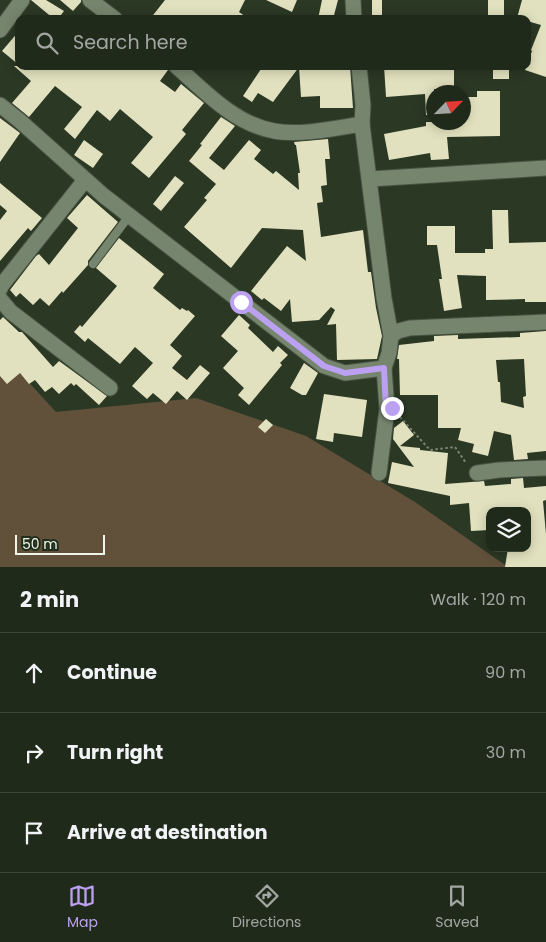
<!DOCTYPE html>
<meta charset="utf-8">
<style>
:root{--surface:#202a1b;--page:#2d3628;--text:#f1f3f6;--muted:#a2a7a3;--line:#3d463a;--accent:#bca0f2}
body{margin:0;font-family:Poppins,sans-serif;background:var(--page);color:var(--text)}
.controls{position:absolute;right:15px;bottom:15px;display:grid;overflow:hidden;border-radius:10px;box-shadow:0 2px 12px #0003}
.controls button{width:45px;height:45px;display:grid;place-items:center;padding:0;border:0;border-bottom:1px solid var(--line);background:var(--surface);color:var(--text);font:25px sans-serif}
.compass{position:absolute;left:426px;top:85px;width:45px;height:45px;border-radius:50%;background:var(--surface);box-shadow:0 2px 12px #0003;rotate:65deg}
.scale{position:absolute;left:15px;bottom:12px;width:90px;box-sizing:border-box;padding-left:5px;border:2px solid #eef6e9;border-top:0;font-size:14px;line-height:18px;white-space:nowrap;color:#eef6e9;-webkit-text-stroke:4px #212e1b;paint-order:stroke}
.stop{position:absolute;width:15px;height:15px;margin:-11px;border:4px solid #bca0f2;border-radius:50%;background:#fff}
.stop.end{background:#bca0f2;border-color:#fff;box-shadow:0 1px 5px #0008}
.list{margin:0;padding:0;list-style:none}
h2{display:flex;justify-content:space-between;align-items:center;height:65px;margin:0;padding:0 20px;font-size:21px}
h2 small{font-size:16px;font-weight:400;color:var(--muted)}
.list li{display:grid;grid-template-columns:32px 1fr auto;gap:15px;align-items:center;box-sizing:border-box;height:80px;padding:0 20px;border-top:1px solid var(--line)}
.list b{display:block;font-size:19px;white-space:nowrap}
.list em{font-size:16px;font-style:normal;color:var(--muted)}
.icon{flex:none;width:28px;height:28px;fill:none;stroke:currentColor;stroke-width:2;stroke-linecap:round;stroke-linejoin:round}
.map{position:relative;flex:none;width:546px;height:567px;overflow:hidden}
.search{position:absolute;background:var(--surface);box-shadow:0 2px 12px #0003;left:15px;right:15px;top:15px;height:55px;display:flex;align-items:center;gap:12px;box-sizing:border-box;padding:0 18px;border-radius:10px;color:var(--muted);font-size:19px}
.sheet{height:305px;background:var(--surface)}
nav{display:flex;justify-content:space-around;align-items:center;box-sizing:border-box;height:70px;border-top:1px solid var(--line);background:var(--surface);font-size:14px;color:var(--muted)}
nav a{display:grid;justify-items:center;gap:2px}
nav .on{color:var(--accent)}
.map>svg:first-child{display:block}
.green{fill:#61513b}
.building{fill:#e2e1bf;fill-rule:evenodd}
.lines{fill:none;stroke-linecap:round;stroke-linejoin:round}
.lane-casing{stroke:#485342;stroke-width:9}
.street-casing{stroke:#485342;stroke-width:17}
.path{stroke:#7a8574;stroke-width:2;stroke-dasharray:2.5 2.5;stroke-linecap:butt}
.lane{stroke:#76856e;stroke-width:8}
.street{stroke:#76856e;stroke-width:15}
.route{stroke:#bca0f2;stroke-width:6}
</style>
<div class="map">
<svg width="546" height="567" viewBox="0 0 546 567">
<rect width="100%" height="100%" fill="#2b3824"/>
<polygon class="green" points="0,351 56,412 196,398 306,436 415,502 508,567 0,567"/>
<g class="building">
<polygon points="31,0 46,0 64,11 58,19 54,19"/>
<polygon points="60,0 81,0 81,2 73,11"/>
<polygon points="165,0 245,0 239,12 249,19 150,19"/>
<polygon points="266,0 297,0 292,12"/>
<polygon points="322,0 338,0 333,19 318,19"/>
<rect x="372" y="0" width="10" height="19"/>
<rect x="488" y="0" width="16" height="19"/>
<polygon points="522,0 546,0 546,77 525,70 532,51 531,50 541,25 527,21 527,19 517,18"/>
<polygon points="19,31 19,65 2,51"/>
<polygon points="14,66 167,66 168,70 160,81 175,92 181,84 204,103 182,130 186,134 149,178 131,163 153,137 120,109 110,121 97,110 75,139 64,129 82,107 55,86 29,117 12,103 31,81"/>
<polygon points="263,66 350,66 353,108 320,108 320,96 301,97 299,67 273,102 258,93 252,102 243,96"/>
<polygon points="384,66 454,66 454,90 434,89 434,114 426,115 425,94 386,97"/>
<rect x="493" y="66" width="16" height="13"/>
<polygon points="477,91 500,91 500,136 447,137 449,159 431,160 430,153 389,160 384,134 426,126 426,122 464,122 464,97 477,97"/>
<polygon points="221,117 235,126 209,158 224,170 249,140 261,150 254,159 273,174 276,171 299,190 298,173 300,173 296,145 295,145 294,142 328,139 330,159 325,159 327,185 321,186 323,202 317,203 321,237 363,230 368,272 371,272 376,308 382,336 377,359 337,360 336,324 327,325 335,310 331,307 319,320 292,322 290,299 281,311 264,298 262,300 251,291 287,246 306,261 303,230 262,228 231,268 184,227 207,200 204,198 216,184 189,161 202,145 200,144"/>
<polygon points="0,118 20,133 0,162"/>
<polygon points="84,140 103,154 93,168 74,155"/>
<polygon points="175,176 184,183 161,211 153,204"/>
<polygon points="0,183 42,218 31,231 28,228 0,261 0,220 7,211 0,205"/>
<polygon points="87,195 118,222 88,261 88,265 63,293 62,291 49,306 40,298 33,305 20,293 16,297 10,290 36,256 39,254 49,265 78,228 67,218"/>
<polygon points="492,210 508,210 509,243 546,242 546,302 525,302 525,299 486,300 486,276 457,275 462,308 444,311 439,279 442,279 437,245 427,245 427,226 455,226 455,253 485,253 485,249 493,249"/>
<polygon points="119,238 164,274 153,288 180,310 182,308 187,311 188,310 195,316 170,345 182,356 172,368 187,380 200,365 210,373 187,400 177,391 166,404 153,393 147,399 132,386 153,363 135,347 120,364 88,338 85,342 74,332 80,325 82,327 117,286 96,268"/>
<polygon points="239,315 250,325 248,328 273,352 278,346 288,355 280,363 282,365 249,405 238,395 244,388 223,368 238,351 221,336"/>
<polygon points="3,317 19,332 22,332 53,367 59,361 107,396 99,405 76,384 74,386 71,383 59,394 52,387 45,392 35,380 29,384 20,373 7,384 0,376 0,320"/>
<path d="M546 331V451L527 453 528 459 514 460 511 435 494 431 488 456 472 452 474 444 458 440 461 428H438V395H400L399 359H397L399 345 434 341V336L458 335V339L520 337V333ZM524 359 526 396 523 397 524 408 501 402 500 382H498L496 360Z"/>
<polygon points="304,363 318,373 306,395 302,395 290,388"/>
<polygon points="324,394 367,400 362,437 334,433 333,442 316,439"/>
<polygon points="266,419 273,425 265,433 258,427"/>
<polygon points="403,421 414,435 400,446 420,448 420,450 448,453 445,484 484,481 485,486 511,484 511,479 523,478 524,488 546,486 546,500 543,501 546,534 546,567 505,567 508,548 527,548 527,541 529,541 527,511 490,511 490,530 471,531 469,503 450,505 450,496 388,483 392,462 414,467 393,439 394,428"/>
</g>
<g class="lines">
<defs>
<polyline id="lane" points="93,264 129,216"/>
<g id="street">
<polyline points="90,0 115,19"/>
<polyline points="353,0 354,19"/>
<polyline points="0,30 22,0"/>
<path d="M176 66C205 92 235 124 274 131 299 136 337 128 362 124"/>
<polyline points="359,66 363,105 362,124 384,298 391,336"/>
<polyline points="0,105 20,121 104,196 324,366 345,373 384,368 389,353 391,336 398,331 410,328 546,322"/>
<polyline points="370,179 546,168"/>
<polyline points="0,289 1,286 85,180"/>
<polyline points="0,299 11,312 110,388"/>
<polyline points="379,473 387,409 384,368"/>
<polyline points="477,473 499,470 546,468"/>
</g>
</defs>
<use href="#lane" class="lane-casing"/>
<use href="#street" class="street-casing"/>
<polyline class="path" points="400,417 430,450 455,447 466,463"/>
<use href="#lane" class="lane"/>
<use href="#street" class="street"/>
</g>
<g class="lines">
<polyline class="route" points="241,302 324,366 345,373 384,368 386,409 392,408"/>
</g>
</svg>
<div class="controls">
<button><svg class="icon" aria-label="layers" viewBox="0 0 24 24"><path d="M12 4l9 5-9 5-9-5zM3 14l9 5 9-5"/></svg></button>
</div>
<svg class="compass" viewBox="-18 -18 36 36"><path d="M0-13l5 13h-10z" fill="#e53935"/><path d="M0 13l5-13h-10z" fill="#a2a7a3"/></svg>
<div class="scale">50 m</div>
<div class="stop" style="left:241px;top:302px"></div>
<div class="stop end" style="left:392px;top:408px"></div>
<div class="search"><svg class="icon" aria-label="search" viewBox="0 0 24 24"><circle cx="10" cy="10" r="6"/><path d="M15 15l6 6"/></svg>Search here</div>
</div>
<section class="sheet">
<h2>2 min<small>Walk · 120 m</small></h2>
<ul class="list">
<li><svg class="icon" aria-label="ahead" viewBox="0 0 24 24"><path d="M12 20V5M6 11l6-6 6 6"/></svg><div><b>Continue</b></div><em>90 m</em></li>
<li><svg class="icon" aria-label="right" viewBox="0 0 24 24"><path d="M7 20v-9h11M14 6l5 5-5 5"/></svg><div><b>Turn right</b></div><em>30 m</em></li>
<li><svg class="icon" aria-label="arrive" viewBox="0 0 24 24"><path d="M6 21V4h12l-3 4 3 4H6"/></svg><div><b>Arrive at destination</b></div></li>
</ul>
</section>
<nav>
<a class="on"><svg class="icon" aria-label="map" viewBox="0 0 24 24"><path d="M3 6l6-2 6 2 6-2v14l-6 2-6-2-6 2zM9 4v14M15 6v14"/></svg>Map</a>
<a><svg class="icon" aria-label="directions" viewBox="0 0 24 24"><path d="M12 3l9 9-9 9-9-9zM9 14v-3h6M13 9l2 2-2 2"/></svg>Directions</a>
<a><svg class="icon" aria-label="saved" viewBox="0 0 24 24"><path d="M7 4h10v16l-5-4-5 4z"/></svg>Saved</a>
</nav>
